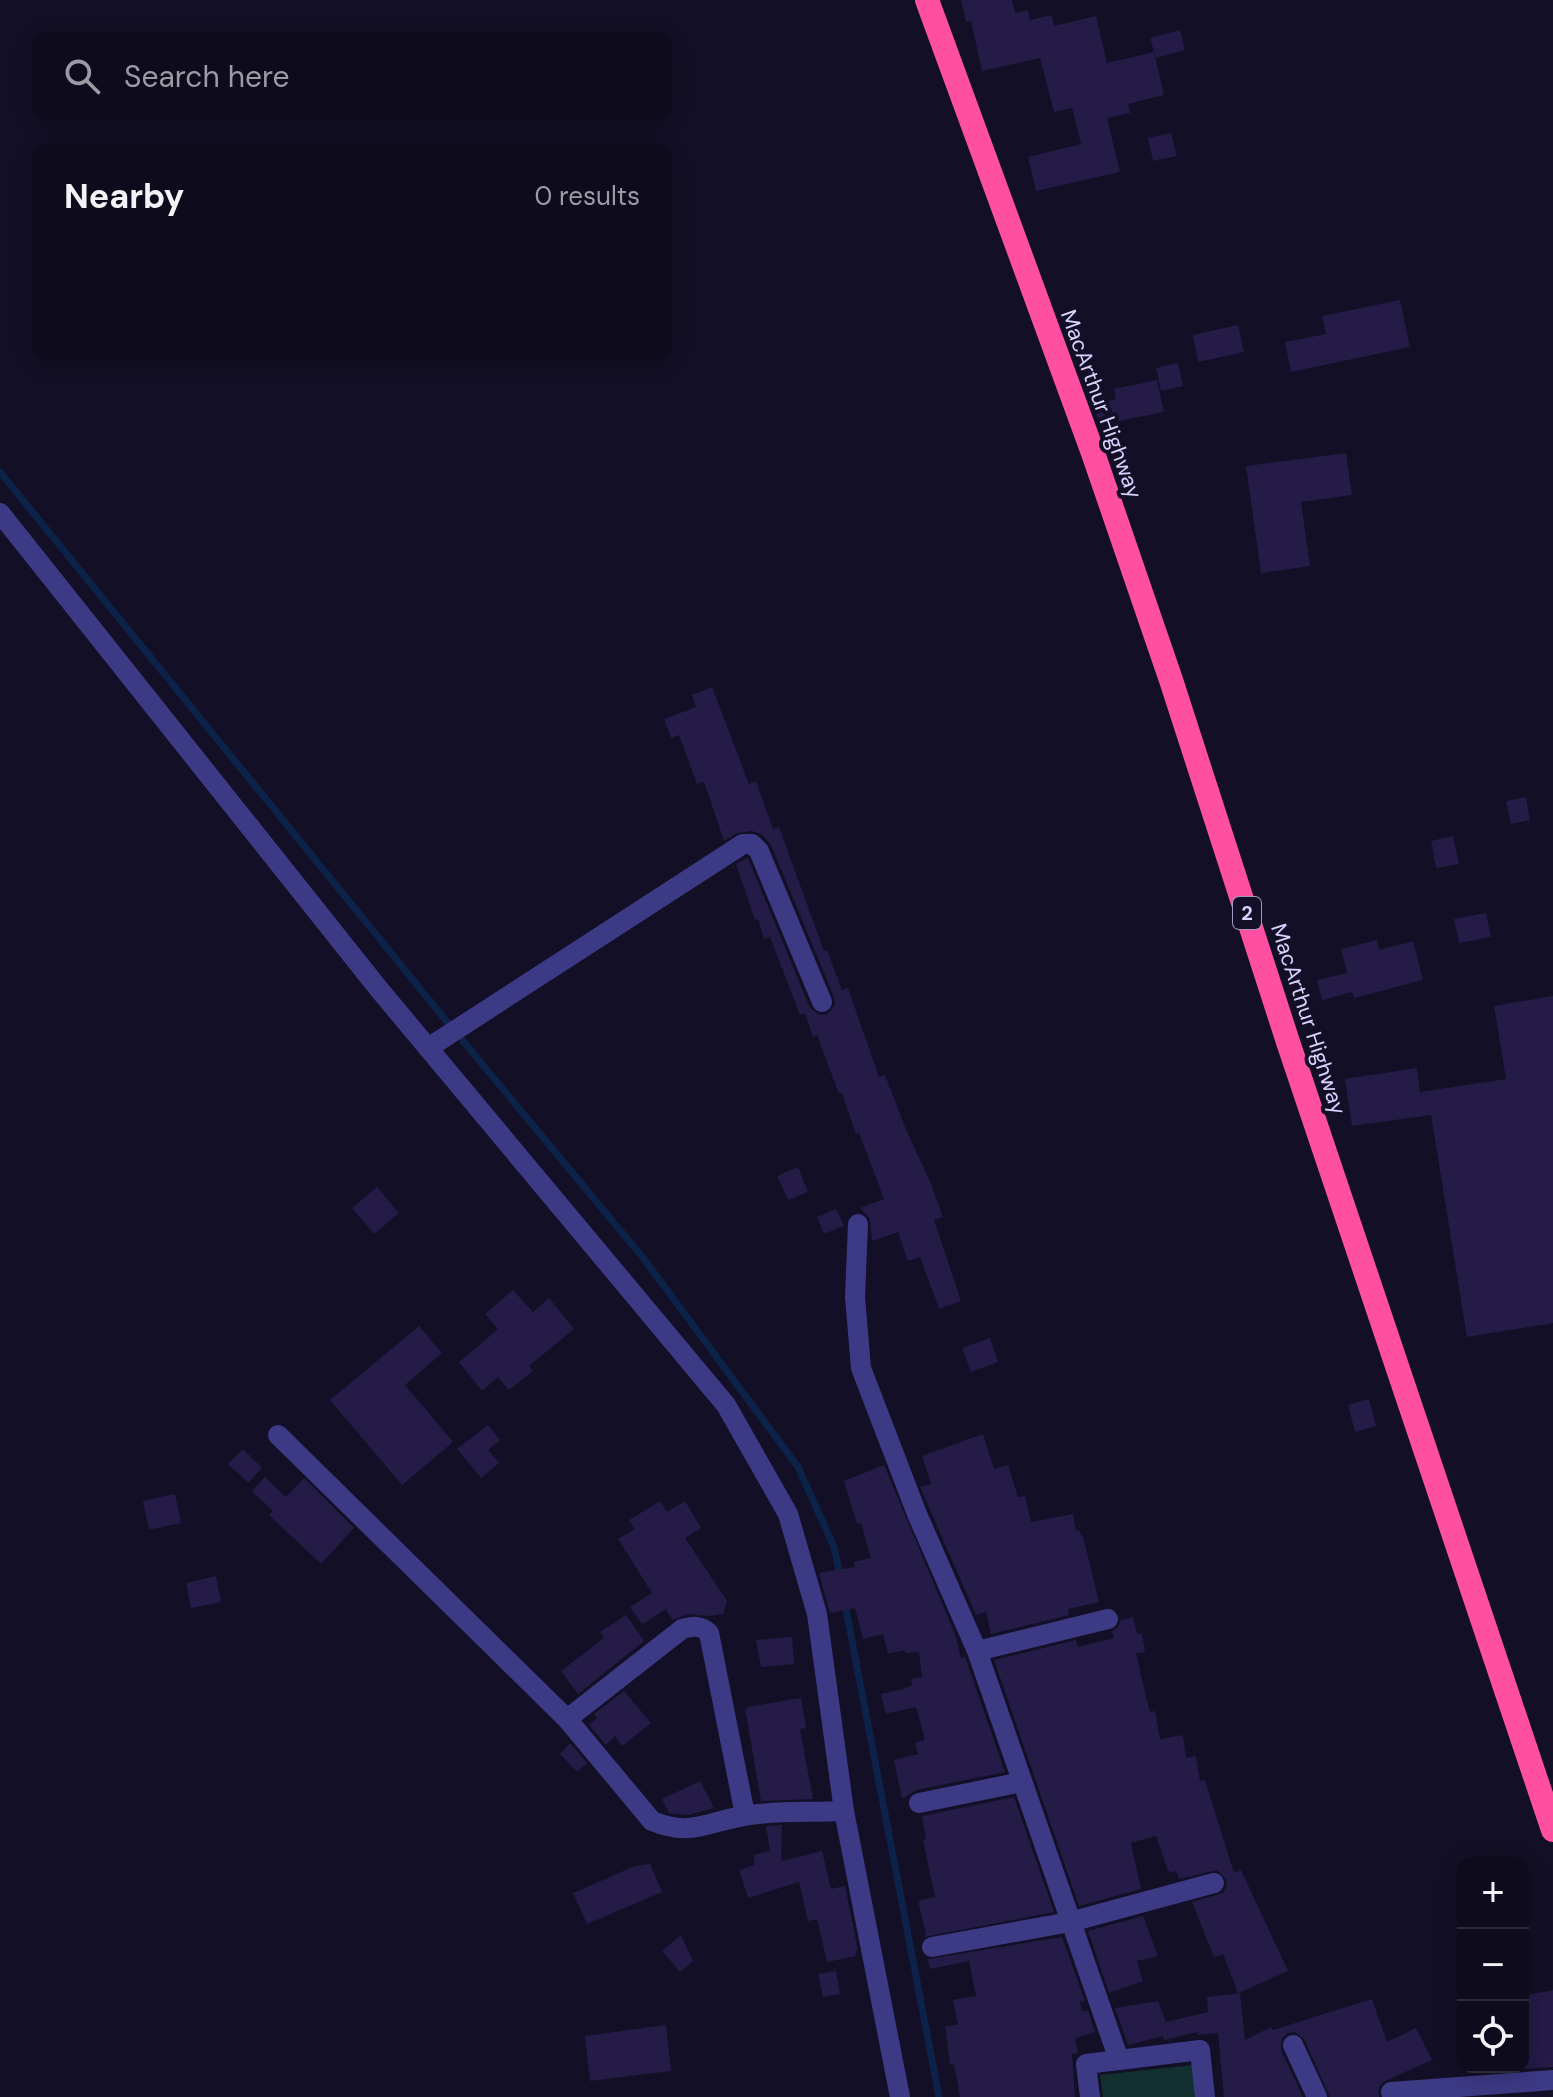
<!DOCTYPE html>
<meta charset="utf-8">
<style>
:root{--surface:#0e0b1c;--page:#171425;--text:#f1f3f6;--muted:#9b9ba3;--line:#2e2b3b}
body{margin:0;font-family:"DM Sans",sans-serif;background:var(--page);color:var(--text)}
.controls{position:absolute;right:24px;bottom:24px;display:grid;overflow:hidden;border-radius:16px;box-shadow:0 4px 20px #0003}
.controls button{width:72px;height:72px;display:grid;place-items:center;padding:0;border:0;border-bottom:2px solid var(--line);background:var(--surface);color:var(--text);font:40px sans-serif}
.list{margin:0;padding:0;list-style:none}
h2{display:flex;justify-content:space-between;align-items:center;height:104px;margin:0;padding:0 32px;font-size:34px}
h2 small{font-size:26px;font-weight:400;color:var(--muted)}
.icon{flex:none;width:44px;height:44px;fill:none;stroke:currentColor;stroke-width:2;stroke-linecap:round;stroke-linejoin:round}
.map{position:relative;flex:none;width:1553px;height:2097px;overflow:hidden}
.search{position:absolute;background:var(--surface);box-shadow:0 4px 20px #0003;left:32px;top:32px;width:640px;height:88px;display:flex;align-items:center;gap:20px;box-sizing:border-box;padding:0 28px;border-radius:16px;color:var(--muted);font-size:30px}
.panel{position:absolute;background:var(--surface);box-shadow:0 4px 20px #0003;left:32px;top:144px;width:640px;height:216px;border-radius:16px}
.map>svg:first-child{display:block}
.green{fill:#12302f}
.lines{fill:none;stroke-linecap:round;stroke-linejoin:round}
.stream{stroke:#0c2248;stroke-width:7}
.building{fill:#241b47}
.minor{stroke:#3d3a85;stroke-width:20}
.highway{stroke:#ff4fa3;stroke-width:24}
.labels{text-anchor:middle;stroke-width:8;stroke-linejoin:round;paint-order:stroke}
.shield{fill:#130f26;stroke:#9e99be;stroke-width:2}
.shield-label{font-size:20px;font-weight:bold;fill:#d9d4ff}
.street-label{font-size:22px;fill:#d9d4ff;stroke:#130f26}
</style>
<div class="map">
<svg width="1553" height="2097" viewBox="0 0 1553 2097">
<rect width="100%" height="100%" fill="#130f26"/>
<polygon class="green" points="1193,2065 1196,2097 1103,2097 1100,2075"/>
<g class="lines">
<g class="stream">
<polyline points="0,472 448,1023"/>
<polyline points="463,1041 644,1259 798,1467 834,1547 840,1576"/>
<polyline points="845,1604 939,2097"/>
</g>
</g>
<g class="building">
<polygon points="961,0 1012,0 1015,13 1028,10 1030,20 1052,15 1054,26 1096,16 1107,63 1154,52 1164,95 1128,104 1130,113 1107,118 1120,172 1036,191 1028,157 1081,144 1072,108 1054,112 1040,58 982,71 971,21 966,22"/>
<polygon points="1180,30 1185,50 1156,58 1150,38"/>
<polygon points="1171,133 1177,156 1153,161 1148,138"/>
<polygon points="1400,300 1410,347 1291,372 1285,342 1326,334 1322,316"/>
<polygon points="1238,325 1244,352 1198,362 1193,335"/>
<polygon points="1178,363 1183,386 1161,391 1156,368"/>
<polygon points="1157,380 1164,412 1099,425 1094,405 1116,399 1114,389"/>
<polygon points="1346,453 1352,495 1301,502 1310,566 1261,573 1246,466"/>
<polygon points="712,687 749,784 756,781 773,829 779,827 824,951 827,950 842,990 848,988 879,1077 885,1075 905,1127 931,1184 943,1217 934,1220 961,1301 939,1309 920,1257 908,1261 898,1232 872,1241 870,1219 860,1208 884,1199 859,1133 856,1134 842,1093 839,1094 817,1035 813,1037 805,1013 800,1015 770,937 764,939 758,919 755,920 736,864 748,858 810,1008 820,1015 828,1014 835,1004 834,997 771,845 761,834 752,831 737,833 724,841 704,782 697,784 679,735 671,738 664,719 696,707 692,695"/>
<polygon points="1526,797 1530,820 1511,824 1506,801"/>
<polygon points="1453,836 1459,864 1436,868 1431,841"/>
<polygon points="1486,913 1491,937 1459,943 1454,919"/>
<polygon points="1377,940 1379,950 1413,941 1423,980 1354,998 1352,992 1322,1000 1317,980 1347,973 1341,949"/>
<polygon points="1553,996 1553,1323 1467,1337 1431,1115 1352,1126 1345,1079 1417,1068 1420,1092 1506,1079 1494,1006"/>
<polygon points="798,1167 808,1192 788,1200 777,1176"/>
<polygon points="377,1187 399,1213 374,1234 352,1208"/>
<polygon points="836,1209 844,1226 824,1234 817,1217"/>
<polygon points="513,1290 533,1312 549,1298 574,1329 529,1366 533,1371 509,1390 498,1377 482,1391 459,1362 498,1329 485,1314"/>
<polygon points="419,1326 442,1353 405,1385 453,1442 402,1485 330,1400"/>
<polygon points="990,1338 998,1362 971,1372 962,1348"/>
<polygon points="1369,1399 1376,1426 1355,1432 1348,1405"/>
<polygon points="488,1425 500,1440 488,1450 499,1463 481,1478 457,1449"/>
<polygon points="983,1434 994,1469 1008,1465 1018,1497 1025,1496 1031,1522 1073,1514 1076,1531 1079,1530 1084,1540 1099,1602 1068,1609 1069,1615 991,1634 986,1612 976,1615 920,1487 931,1484 922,1456"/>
<polygon points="243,1449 262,1468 248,1483 228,1464"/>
<polygon points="884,1465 955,1634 961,1658 965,1657 1005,1772 916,1790 902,1799 894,1760 918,1754 915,1743 925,1740 916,1707 886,1714 881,1694 903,1689 912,1685 911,1679 922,1677 919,1652 905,1653 905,1650 888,1654 883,1634 863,1639 855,1608 830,1613 819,1573 855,1567 854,1562 871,1558 861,1523 857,1524 844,1481"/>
<polygon points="265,1477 286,1497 304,1478 354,1528 321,1564 269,1515 273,1511 252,1491"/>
<polygon points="175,1494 181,1523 149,1530 143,1501"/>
<polygon points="660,1501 667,1512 685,1501 701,1528 685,1538 727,1601 723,1614 708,1616 688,1614 672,1620 666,1609 642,1624 630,1607 652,1593 618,1539 635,1529 629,1520"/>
<polygon points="216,1576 221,1602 191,1608 186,1583"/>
<polygon points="626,1615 644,1641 578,1694 561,1671 604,1638 600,1632"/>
<polygon points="1133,1617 1137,1634 1142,1633 1145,1652 1136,1653 1146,1697 1150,1712 1155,1711 1160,1739 1183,1735 1186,1758 1196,1756 1200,1781 1205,1780 1234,1873 1241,1870 1288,1971 1238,1993 1223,1954 1214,1957 1192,1902 1223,1893 1227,1886 1226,1879 1217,1870 1179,1879 1176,1871 1169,1873 1156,1836 1131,1843 1141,1889 1079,1906 994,1660 1076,1640 1078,1647 1114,1638 1112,1631 1117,1628 1121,1620"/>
<polygon points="792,1637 794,1664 761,1667 756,1640"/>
<polygon points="624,1691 651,1723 622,1746 615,1736 606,1745 589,1725 597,1718 594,1714"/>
<polygon points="801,1698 806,1728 800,1729 813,1799 761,1801 745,1708 748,1711 747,1707"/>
<polygon points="570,1743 587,1763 577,1772 560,1754"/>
<polygon points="700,1781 714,1808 688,1815 669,1813 662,1799"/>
<polygon points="1014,1797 1054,1912 924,1937 926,1934 918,1901 935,1897 923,1840 926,1839 922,1816"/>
<polygon points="782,1825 781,1861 822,1851 831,1889 845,1886 858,1951 855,1951 856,1956 827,1962 817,1919 808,1921 799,1882 748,1898 739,1870 754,1865 754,1855 770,1851 766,1826"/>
<polygon points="650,1864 662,1892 587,1924 573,1893 635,1866"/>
<polygon points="1143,1916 1158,1956 1137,1961 1143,1981 1109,1993 1088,1931"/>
<polygon points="681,1935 693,1961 680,1972 662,1951"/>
<polygon points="1062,1937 1085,2001 1080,2002 1082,2011 1088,2011 1095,2032 1075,2038 1078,2053 1072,2054 1075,2097 960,2097 954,2064 950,2065 945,2026 958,2025 953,2000 976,1996 969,1961 930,1969 928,1959"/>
<polygon points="836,1971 840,1994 823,1997 818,1974"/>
<polygon points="1553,1990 1553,2067 1523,2069 1523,1996"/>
<polygon points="1240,1993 1245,2040 1271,2027 1273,2030 1372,1999 1387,2042 1416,2028 1432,2060 1383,2082 1379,2087 1379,2097 1330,2097 1304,2039 1295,2032 1288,2033 1282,2038 1281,2050 1303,2097 1224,2097 1218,2033 1198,2035 1198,2032 1164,2040 1163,2036 1128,2045 1115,2008 1158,2001 1166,2022 1208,2012 1207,1997"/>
<polygon points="666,2025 671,2071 590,2081 585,2036"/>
</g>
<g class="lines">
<g class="minor">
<polyline points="0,513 378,988 726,1405 788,1514 817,1614 844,1811 900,2097"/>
<polyline points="428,1048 743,844 752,844 759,851 822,1002"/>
<polyline points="858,1224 855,1297 861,1368 917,1514 977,1651 1119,2060 1200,2050 1205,2097"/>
<path d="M278 1435 567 1719 652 1821C691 1837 706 1822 744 1816 776 1810 811 1813 844 1811"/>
<polyline points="977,1651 1108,1619"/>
<path d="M567 1719 682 1629C693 1626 701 1625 709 1633L745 1815"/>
<polyline points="919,1803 1022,1782"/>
<polyline points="932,1947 1070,1922 1214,1883"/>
<polyline points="1293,2045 1317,2097"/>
<polyline points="1391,2092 1553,2080"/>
<polyline points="1090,2097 1086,2064 1119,2060"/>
</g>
<polyline class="highway" points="927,0 1093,453 1171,680 1288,1042 1553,1830"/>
</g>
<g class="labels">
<rect class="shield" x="1233" y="897" width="28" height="32" rx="6"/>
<g class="shield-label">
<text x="1247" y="920">2</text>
</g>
<g class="street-label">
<text transform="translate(1102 404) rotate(70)" y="8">MacArthur Highway</text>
<text transform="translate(1309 1019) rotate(72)" y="8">MacArthur Highway</text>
</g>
</g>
</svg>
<div class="controls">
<button>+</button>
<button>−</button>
<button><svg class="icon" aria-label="locate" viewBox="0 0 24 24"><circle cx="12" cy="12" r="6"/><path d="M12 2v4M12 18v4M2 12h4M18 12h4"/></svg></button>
</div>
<div class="search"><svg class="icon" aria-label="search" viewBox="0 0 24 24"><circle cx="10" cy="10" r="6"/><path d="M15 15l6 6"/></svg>Search here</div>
<section class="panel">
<h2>Nearby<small>0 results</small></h2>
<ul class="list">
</ul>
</section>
</div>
